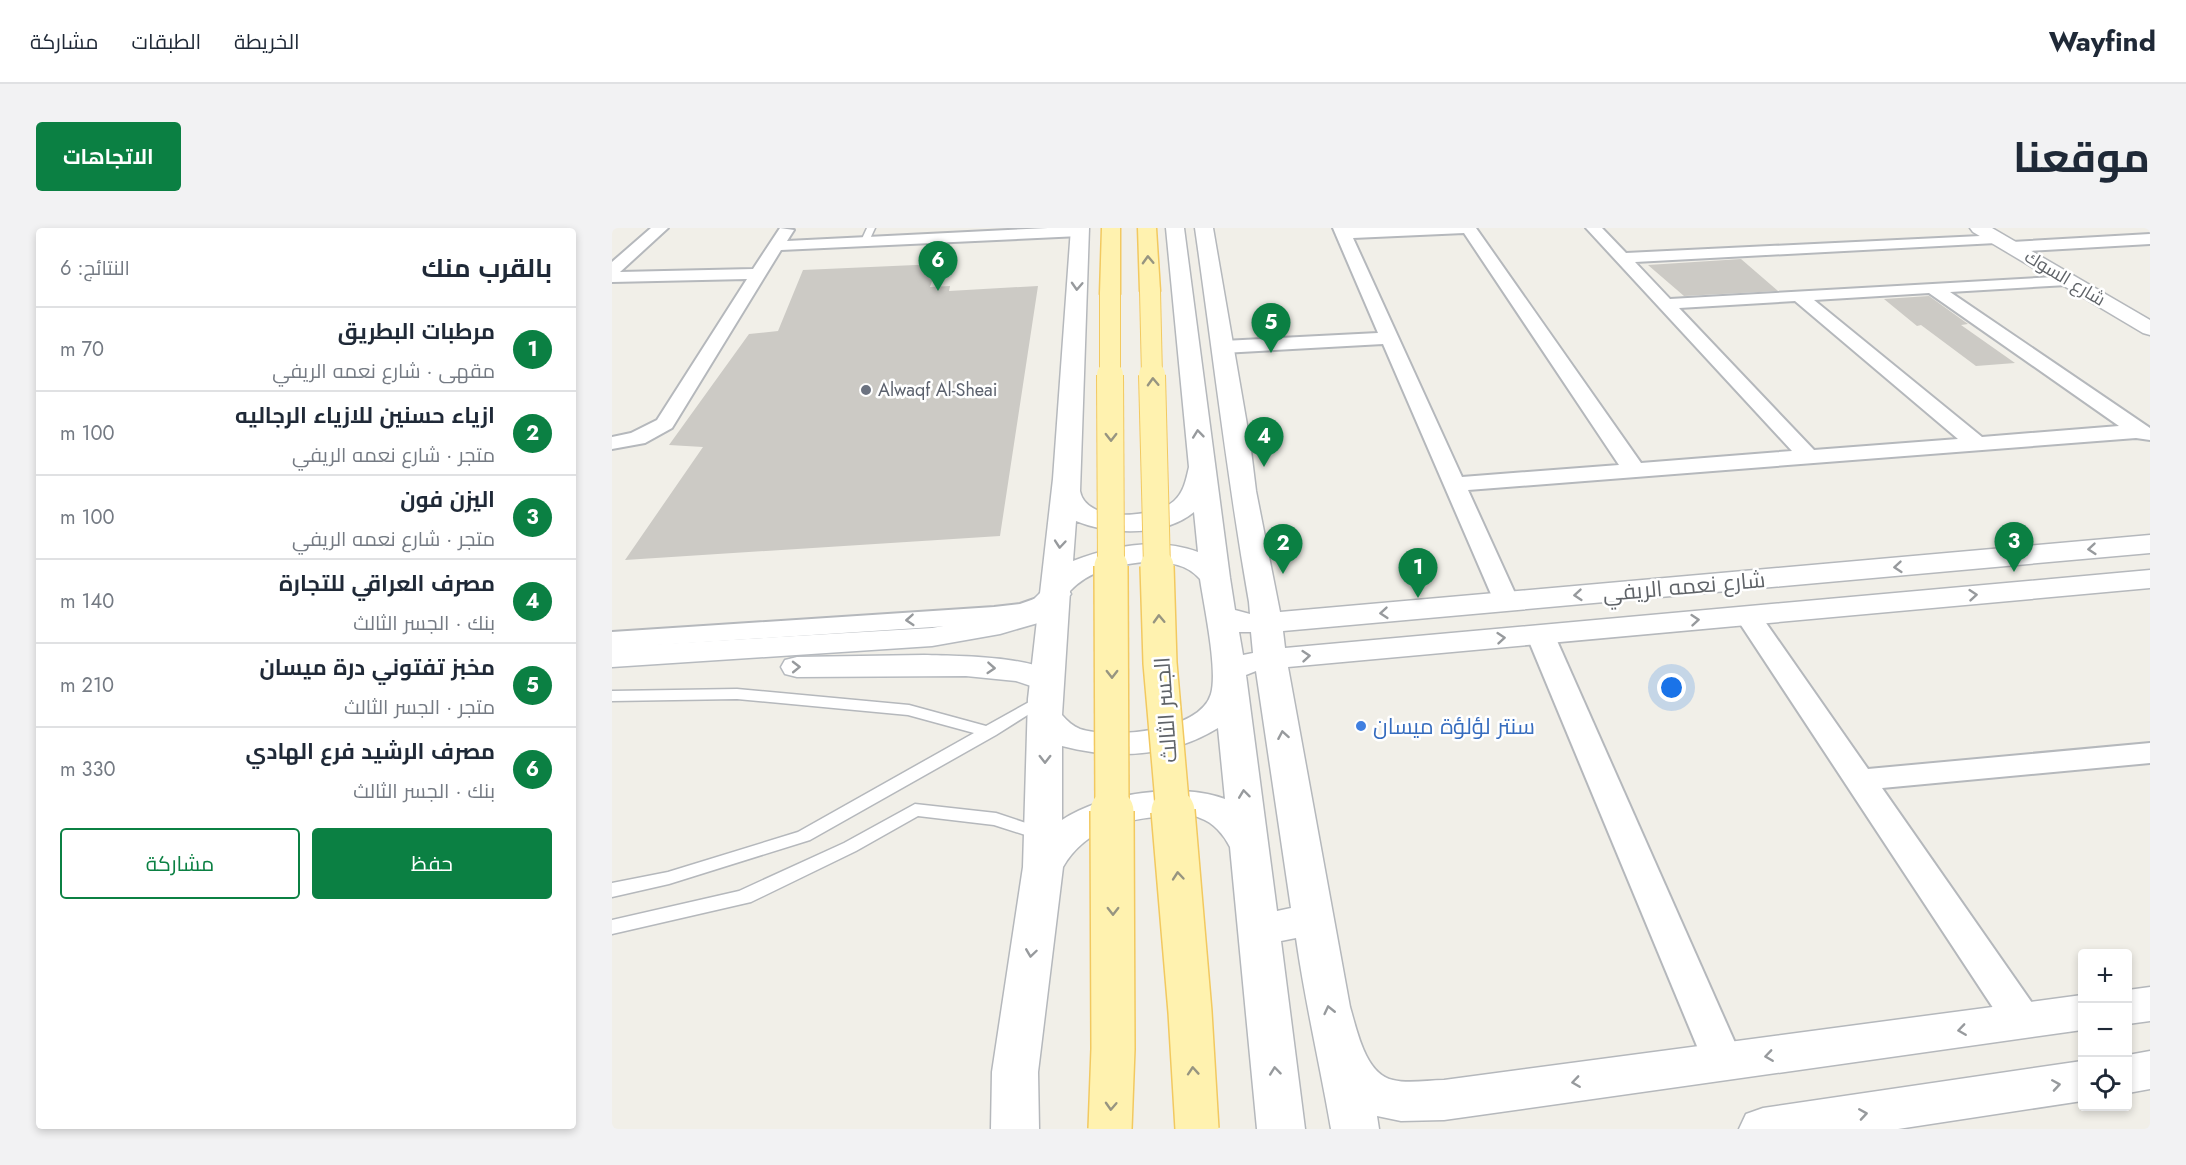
<!DOCTYPE html>
<html lang="ar">
<meta charset="utf-8">
<style>
:root{--surface:#fff;--page:#f2f2f3;--text:#1f2937;--muted:#747a83;--line:#e0e1e3;--accent:#0b8043}
body{margin:0;font-family:Jost,Cairo,sans-serif;background:var(--page);color:var(--text);direction:rtl}
.controls{position:absolute;right:18px;bottom:18px;display:grid;overflow:hidden;border-radius:6px;box-shadow:0 3px 9px #0003}
.controls button{width:54px;height:54px;display:grid;place-items:center;padding:0;border:0;border-bottom:2px solid var(--line);background:var(--surface);color:var(--text);font:30px sans-serif}
.you{position:absolute;left:1060px;top:460px;width:21px;height:21px;margin:-15px;border:4px solid #fff;border-radius:50%;background:#1a73e8;box-shadow:0 0 0 9px #1a73e833}
.badge{display:grid;place-items:center;width:39px;height:39px;border-radius:50%;background:var(--accent);color:#fff;font-size:20px;font-weight:700}
.pin{position:absolute;translate:-50% -50px;filter:drop-shadow(0 2px 3px #0008)}
.pin::after{content:'';position:absolute;top:32px;width:21px;height:18px;background:inherit;clip-path:polygon(0 0,100% 0,50% 100%)}
.list{margin:0;padding:0;list-style:none}
h2{display:flex;justify-content:space-between;align-items:center;height:78px;margin:0;padding:0 24px;font-size:26px}
h2 small{font-size:20px;font-weight:400;color:var(--muted)}
.list li{display:grid;grid-template-columns:39px 1fr auto;gap:18px;align-items:center;box-sizing:border-box;height:84px;padding:0 24px;border-top:2px solid var(--line)}
.list b{display:block;font-size:22px;white-space:nowrap}
.list p{margin:0;font-size:20px;white-space:nowrap;color:var(--muted)}
.list em{font-size:20px;font-style:normal;color:var(--muted)}
.actions{display:flex;gap:12px;padding:18px 24px}
.actions a{flex:1;padding:14px 0;border:2px solid var(--accent);border-radius:6px;text-align:center;font-size:21px;color:var(--accent)}
.actions .main{background:var(--accent);color:#fff}
.icon{flex:none;width:33px;height:33px;fill:none;stroke:currentColor;stroke-width:2;stroke-linecap:round;stroke-linejoin:round}
.map{position:relative;flex:none;width:1538px;height:901px;overflow:hidden;direction:ltr;border-radius:6px}
header{display:flex;align-items:center;gap:36px;box-sizing:border-box;height:84px;padding:0 30px;background:var(--surface);border-bottom:2px solid var(--line)}
header strong{font-size:28px}
nav{display:flex;gap:33px;margin-inline-start:auto;font-size:21px}
.intro{display:flex;align-items:center;justify-content:space-between;box-sizing:border-box;height:144px;padding:0 36px}
h1{margin:0;font-size:42px}
.button{padding:15px 27px;border-radius:6px;background:var(--accent);color:#fff;font-size:21px;font-weight:700}
main{display:flex;gap:36px;padding:0 36px}
aside{flex:1;background:var(--surface);border-radius:6px;box-shadow:0 3px 9px #0003}
.map>svg:first-child{display:block}
.building{fill:#cccac5}
.lines{fill:none;stroke-linecap:round;stroke-linejoin:round}
.service-casing{stroke:#b5b8bc;stroke-width:3}
.minor-casing{stroke:#b5b8bc;stroke-width:4}
.tertiary-casing{stroke:#b5b8bc;stroke-width:3}
.secondary-casing{stroke:#b6babf;stroke-width:3}
.primary-casing{stroke:#f2c960;stroke-width:3}
.service{fill:#fff;fill-rule:evenodd}
.minor{fill:#fff;fill-rule:evenodd}
.tertiary{fill:#fff;fill-rule:evenodd}
.secondary{fill:#fff;fill-rule:evenodd}
.primary{fill:#fff2af;fill-rule:evenodd}
.primary-bridge-far3-casing{stroke:#f2c960;stroke-width:22;stroke-linecap:butt}
.primary-bridge-far2-casing{stroke:#f2c960;stroke-width:28;stroke-linecap:butt}
.primary-bridge-far1-casing{stroke:#f2c960;stroke-width:36;stroke-linecap:butt}
.primary-bridge-casing{stroke:#f2c960;stroke-width:46;stroke-linecap:butt}
.primary-bridge-far3{stroke:#fff2af;stroke-width:20}
.primary-bridge-far2{stroke:#fff2af;stroke-width:26}
.primary-bridge-far1{stroke:#fff2af;stroke-width:33}
.primary-bridge{stroke:#fff2af;stroke-width:43}
.oneway{stroke:#979581}
.oneway2{stroke:#979a9d}
.worship-dot{fill:#6b7280;stroke:#fff;stroke-width:2}
.shop-dot{fill:#3f7fe0;stroke:#fff;stroke-width:2}
.labels{text-anchor:middle;stroke-width:5;stroke-linejoin:round;paint-order:stroke}
.far-street-label{font-size:18px;fill:#5f6368;stroke:#fff}
.far-worship-label{font-size:18px;fill:#5b616d;stroke:#fff;text-anchor:start}
.street-label{font-size:22px;fill:#5f6368;stroke:#fff}
.shop-label{font-size:22px;fill:#366cbe;stroke:#fff;text-anchor:start}
</style>
<header>
<strong>Wayfind</strong>
<nav><a>الخريطة</a><a>الطبقات</a><a>مشاركة</a></nav>
</header>
<div class="intro"><h1>موقعنا</h1><a class="button">الاتجاهات</a></div>
<main>
<div class="map">
<svg width="1538" height="901" viewBox="0 0 1538 901">
<rect width="100%" height="100%" fill="#f1efe8"/>
<g class="building">
<polygon points="1129,31 1166,63 1072,68 1036,37"/>
<polygon points="326,36 318,59 338,58 337,63 426,58 388,308 13,332 91,219 57,217 137,106 166,103 191,42"/>
<polygon points="1317,68 1356,96 1349,97 1403,135 1364,138 1309,97 1305,98 1272,71"/>
</g>
<g class="lines">
<defs>
<g id="service">
<polygon points="255,0 263,0 257,13 253,15 249,13"/>
<polygon points="125,461 297,477 374,498 428,468 438,468 441,471 384,507 198,612 57,656 0,669 0,655 56,644 186,604 362,505 296,487 125,471 0,473 0,463"/>
<polygon points="303,576 384,585 435,602 438,606 435,610 429,612 382,597 306,588 244,623 139,674 0,706 0,692 127,663 232,615"/>
</g>
<g id="minor">
<polygon points="39,0 56,0 8,44 141,41 168,0 182,2 175,13 436,0 474,0 476,3 468,8 169,22 60,200 33,215 0,221 0,209 19,205 45,192 135,51 0,54 0,34"/>
<path d="M721 0H864L1029 235 1180 223 974 0H990L1014 25 1389 7 1392 10 1384 15 1023 34 1058 71 1461 48 1463 52 1455 57 1338 64 1538 200V212L1524 210 856 262 907 374 903 380 894 382 885 380 771 116 611 125 604 123 602 119 604 115 611 113 766 105ZM852 5 1007 237 850 249 741 10ZM1317 65 1507 198 1370 209 1202 72ZM1183 73 1346 211 1202 222 1067 80Z"/>
<polygon points="1538,6 1538,16 1400,24 1392,19 1400,14"/>
<path d="M428 369 437 371 441 377C430 393 400 393 382 395L0 420V404L382 379 408 376Z"/>
<polygon points="1136,380 1145,382 1256,541 1538,515 1538,535 1270,560 1425,782 1430,793 1425,804 1411,808 1397,804 1123,388 1127,382"/>
<polygon points="928,398 938,400 942,406 1132,835 1126,847 1112,851 1098,847 1092,835 914,406 918,400"/>
</g>
<g id="tertiary">
<path d="M459 0H477L468 263C474 296 543 290 562 273 572 264 574 252 577 239L554 0H572L618 350 623 382 638 386 637 374C615 250 601 125 583 0H601L638 214 644 263 668 384 1538 307V325L671 403 673 420 1538 342V360L676 439 738 779C745 802 753 846 781 852 797 856 816 852 832 852L1470 767V802L832 892 789 893 765 888 767 901H719C708 837 693 774 684 710L669 713 693 901H645L618 619C612 607 601 594 588 590 580 586 569 588 560 588 518 589 473 600 451 639L426 844 427 901H379L380 844 411 639 416 471 441 251ZM582 284 586 324C545 309 500 318 461 333L464 293C498 307 552 309 582 284ZM532 334C553 334 573 334 588 351 592 378 606 442 599 466 588 504 499 511 468 501 461 498 455 493 450 487L458 363C478 342 504 337 532 334ZM627 404H639L641 425 631 427ZM644 443 679 680 665 683 634 447ZM606 500 613 571C570 554 489 565 450 592V518C503 532 559 529 606 500Z"/>
<polygon points="1358,0 1380,0 1538,92 1538,107 1531,105 1361,4"/>
<polygon points="1538,759 1538,793 1516,796 1516,762"/>
<polygon points="1538,823 1538,861 1516,865 1516,827"/>
<polygon points="1470,833 1470,873 1286,901 1127,901 1134,886 1151,880"/>
</g>
<g id="secondary">
<polygon points="444,357 455,360 459,366 444,383 426,395 388,406 320,418 0,439 0,419 320,400 382,389 404,381 422,371 433,360"/>
<path d="M312 427C342 428 433 427 451 453L446 460 434 463 404 453 354 448 185 449 173 446 169 439 173 432 185 429Z"/>
</g>
<g id="primary">
<polygon points="490,0 508,0 508,66 505,70 491,70 488,66"/>
<polygon points="526,0 544,0 548,63 545,67 531,67 528,63"/>
</g>
</defs>
<use href="#service" class="service-casing"/>
<use href="#minor" class="minor-casing"/>
<use href="#tertiary" class="tertiary-casing"/>
<use href="#secondary" class="secondary-casing"/>
<use href="#primary" class="primary-casing"/>
<use href="#service" class="service"/>
<use href="#minor" class="minor"/>
<use href="#tertiary" class="tertiary"/>
<use href="#secondary" class="secondary"/>
<use href="#primary" class="primary"/>
<defs>
<g id="primary-bridge-far3">
<polyline points="538,63 540,148"/>
<polyline points="498,66 498,148"/>
</g>
<g id="primary-bridge-far2">
<polyline points="498,147 499,339"/>
<polyline points="540,147 545,339"/>
</g>
<g id="primary-bridge-far1">
<polyline points="499,338 500,585"/>
<polyline points="545,338 548,435 561,585"/>
</g>
<g id="primary-bridge">
<polyline points="561,583 578,784 585,901"/>
<polyline points="498,901 501,821 500,583"/>
</g>
</defs>
<use href="#primary-bridge-far3" class="primary-bridge-far3-casing"/>
<use href="#primary-bridge-far2" class="primary-bridge-far2-casing"/>
<use href="#primary-bridge-far1" class="primary-bridge-far1-casing"/>
<use href="#primary-bridge" class="primary-bridge-casing"/>
<use href="#primary-bridge-far3" class="primary-bridge-far3"/>
<use href="#primary-bridge-far2" class="primary-bridge-far2"/>
<use href="#primary-bridge-far1" class="primary-bridge-far1"/>
<use href="#primary-bridge" class="primary-bridge"/>
</g>
<defs><path id="oneway-chevron" d="M-2-3.5L2.5 0L-2 3.5" fill="none" stroke-width="1.6" stroke-linecap="round" stroke-linejoin="round" transform="scale(1.5)"/></defs>
<g class="oneway">
<use href="#oneway-chevron" transform="translate(536 32) rotate(-92)"/>
<use href="#oneway-chevron" transform="translate(541 154) rotate(-92)"/>
<use href="#oneway-chevron" transform="translate(499 209) rotate(90)"/>
<use href="#oneway-chevron" transform="translate(547 391) rotate(-92)"/>
<use href="#oneway-chevron" transform="translate(500 446) rotate(90)"/>
<use href="#oneway-chevron" transform="translate(566 648) rotate(-95)"/>
<use href="#oneway-chevron" transform="translate(501 683) rotate(90)"/>
<use href="#oneway-chevron" transform="translate(581 843) rotate(-94)"/>
<use href="#oneway-chevron" transform="translate(499 878) rotate(93)"/>
</g>
<g class="oneway2">
<use href="#oneway-chevron" transform="translate(465 58) rotate(93)"/>
<use href="#oneway-chevron" transform="translate(586 206) rotate(-96)"/>
<use href="#oneway-chevron" transform="translate(448 316) rotate(95)"/>
<use href="#oneway-chevron" transform="translate(1480 321) rotate(175)"/>
<use href="#oneway-chevron" transform="translate(1286 339) rotate(175)"/>
<use href="#oneway-chevron" transform="translate(966 367) rotate(175)"/>
<use href="#oneway-chevron" transform="translate(1361 367) rotate(-5)"/>
<use href="#oneway-chevron" transform="translate(772 385) rotate(175)"/>
<use href="#oneway-chevron" transform="translate(298 392) rotate(176)"/>
<use href="#oneway-chevron" transform="translate(1083 392) rotate(-5)"/>
<use href="#oneway-chevron" transform="translate(889 410) rotate(-5)"/>
<use href="#oneway-chevron" transform="translate(694 428) rotate(-5)"/>
<use href="#oneway-chevron" transform="translate(184 439) rotate(-1)"/>
<use href="#oneway-chevron" transform="translate(379 440) rotate(4)"/>
<use href="#oneway-chevron" transform="translate(671 507) rotate(-100)"/>
<use href="#oneway-chevron" transform="translate(433 531) rotate(90)"/>
<use href="#oneway-chevron" transform="translate(632 566) rotate(-97)"/>
<use href="#oneway-chevron" transform="translate(419 725) rotate(98)"/>
<use href="#oneway-chevron" transform="translate(717 782) rotate(-103)"/>
<use href="#oneway-chevron" transform="translate(1350 802) rotate(172)"/>
<use href="#oneway-chevron" transform="translate(1157 828) rotate(172)"/>
<use href="#oneway-chevron" transform="translate(663 843) rotate(-96)"/>
<use href="#oneway-chevron" transform="translate(964 854) rotate(172)"/>
<use href="#oneway-chevron" transform="translate(1444 857) rotate(-9)"/>
<use href="#oneway-chevron" transform="translate(1251 886) rotate(-9)"/>
</g>
<circle class="worship-dot" cx="254" cy="162" r="6"/>
<circle class="shop-dot" cx="749" cy="498" r="6"/>
<g class="labels">
<g class="far-street-label">
<text transform="translate(1453 50) rotate(31)" y="6">شارع السوك</text>
</g>
<g class="far-worship-label">
<text x="266" y="168">Alwaqf Al-Sheai</text>
</g>
<g class="street-label">
<text transform="translate(1072 358) rotate(-5)" y="8">شارع نعمه الريفي</text>
<text transform="translate(553 482) rotate(-94)" y="8">الجسر الثالث</text>
</g>
<g class="shop-label">
<text x="761" y="506">سنتر لؤلؤة ميسان</text>
</g>
</g>
</svg>
<div class="controls">
<button>+</button>
<button>−</button>
<button><svg class="icon" aria-label="locate" viewBox="0 0 24 24"><circle cx="12" cy="12" r="6"/><path d="M12 2v4M12 18v4M2 12h4M18 12h4"/></svg></button>
</div>
<div class="you"></div>
<div class="pin badge" style="left:806px;top:370px">1</div>
<div class="pin badge" style="left:671px;top:346px">2</div>
<div class="pin badge" style="left:1402px;top:344px">3</div>
<div class="pin badge" style="left:652px;top:239px">4</div>
<div class="pin badge" style="left:659px;top:125px">5</div>
<div class="pin badge" style="left:326px;top:63px">6</div>
</div>
<aside>
<h2>بالقرب منك<small>النتائج: 6</small></h2>
<ul class="list">
<li><span class="badge">1</span><div><b>مرطبات البطريق</b><p>مقهى · شارع نعمه الريفي</p></div><em>70 m</em></li>
<li><span class="badge">2</span><div><b>ازياء حسنين للازياء الرجاليه</b><p>متجر · شارع نعمه الريفي</p></div><em>100 m</em></li>
<li><span class="badge">3</span><div><b>اليزن فون</b><p>متجر · شارع نعمه الريفي</p></div><em>100 m</em></li>
<li><span class="badge">4</span><div><b>مصرف العراقي للتجارة</b><p>بنك · الجسر الثالث</p></div><em>140 m</em></li>
<li><span class="badge">5</span><div><b>مخبز تفتوني درة ميسان</b><p>متجر · الجسر الثالث</p></div><em>210 m</em></li>
<li><span class="badge">6</span><div><b>مصرف الرشيد فرع الهادي</b><p>بنك · الجسر الثالث</p></div><em>330 m</em></li>
</ul>
<div class="actions"><a class="main">حفظ</a><a>مشاركة</a></div>
</aside>
</main>
